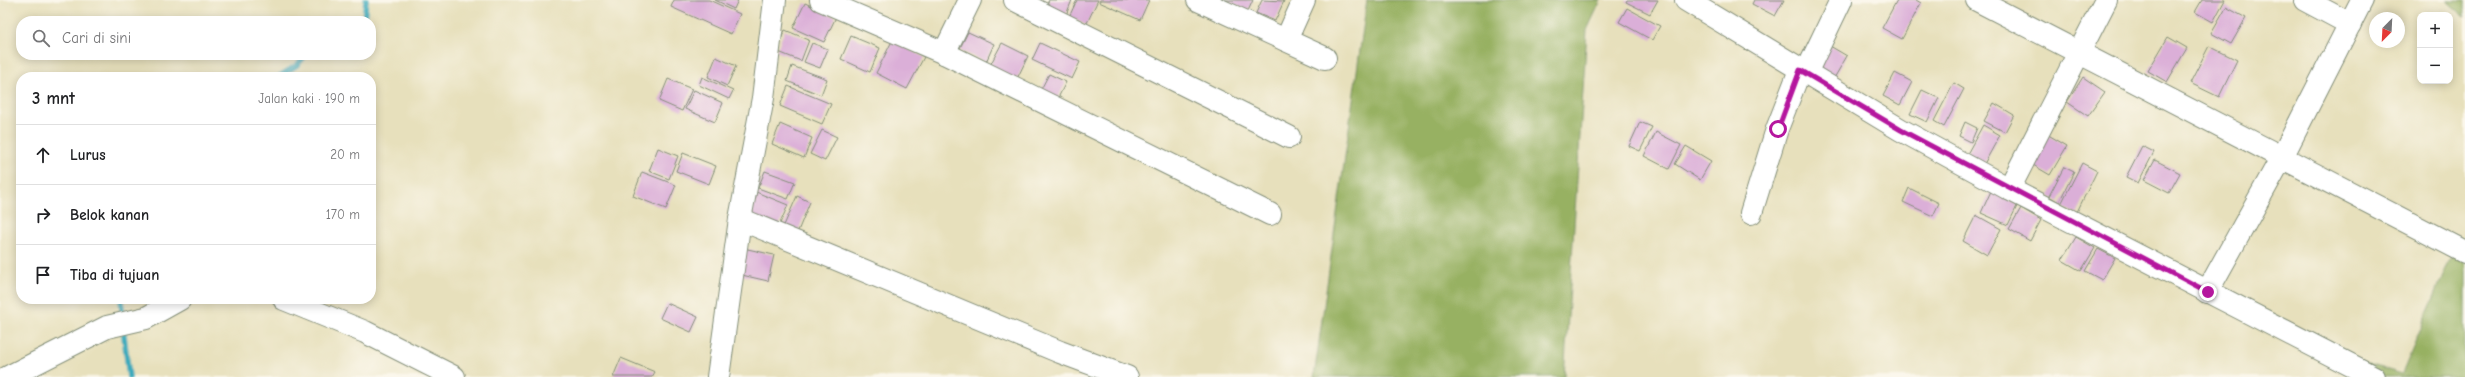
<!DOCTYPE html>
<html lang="id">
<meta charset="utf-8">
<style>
:root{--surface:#fff;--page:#f6f6f6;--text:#202124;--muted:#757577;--line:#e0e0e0}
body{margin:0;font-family:"Comic Neue",sans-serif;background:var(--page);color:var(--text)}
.controls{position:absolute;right:12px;top:12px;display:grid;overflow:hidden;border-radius:8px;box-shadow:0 2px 10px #0003}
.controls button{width:36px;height:36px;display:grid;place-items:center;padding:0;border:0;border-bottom:1px solid var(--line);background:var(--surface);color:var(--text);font:20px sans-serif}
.compass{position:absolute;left:2369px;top:12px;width:36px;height:36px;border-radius:50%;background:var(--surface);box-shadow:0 2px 10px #0003;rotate:204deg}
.stop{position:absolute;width:12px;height:12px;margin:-9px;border:3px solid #b5179e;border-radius:50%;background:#fff}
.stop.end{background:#b5179e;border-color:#fff;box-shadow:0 1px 4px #0008}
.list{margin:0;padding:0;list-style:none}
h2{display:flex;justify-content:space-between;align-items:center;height:52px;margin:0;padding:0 16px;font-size:17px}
h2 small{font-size:13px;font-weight:400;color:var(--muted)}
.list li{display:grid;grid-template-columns:26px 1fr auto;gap:12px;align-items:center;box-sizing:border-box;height:60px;padding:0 16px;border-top:1px solid var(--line)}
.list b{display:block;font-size:15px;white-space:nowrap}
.list em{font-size:13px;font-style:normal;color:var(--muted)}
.icon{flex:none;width:22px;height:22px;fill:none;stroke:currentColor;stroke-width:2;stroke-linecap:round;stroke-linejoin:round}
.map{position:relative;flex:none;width:2465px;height:377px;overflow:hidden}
.search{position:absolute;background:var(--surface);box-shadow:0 2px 10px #0003;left:16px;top:16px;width:360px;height:44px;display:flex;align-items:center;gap:10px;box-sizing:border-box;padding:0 14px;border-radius:16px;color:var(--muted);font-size:15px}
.panel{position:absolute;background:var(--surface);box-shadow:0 2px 10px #0003;left:16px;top:72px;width:360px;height:232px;border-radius:16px}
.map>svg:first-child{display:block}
.forest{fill:#97b162;stroke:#5b774b}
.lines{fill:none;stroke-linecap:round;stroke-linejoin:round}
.stream{stroke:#3daabc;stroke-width:5.5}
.building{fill:#dbafd8}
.minor-casing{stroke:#838e78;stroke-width:24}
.minor{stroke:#fff;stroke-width:22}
.route{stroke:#b5179e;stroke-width:5}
</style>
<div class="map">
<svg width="2465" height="377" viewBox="0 0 2465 377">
<rect width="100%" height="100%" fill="#fbf7ec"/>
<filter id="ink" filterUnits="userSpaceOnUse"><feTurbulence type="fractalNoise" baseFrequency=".025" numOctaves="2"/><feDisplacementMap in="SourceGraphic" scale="8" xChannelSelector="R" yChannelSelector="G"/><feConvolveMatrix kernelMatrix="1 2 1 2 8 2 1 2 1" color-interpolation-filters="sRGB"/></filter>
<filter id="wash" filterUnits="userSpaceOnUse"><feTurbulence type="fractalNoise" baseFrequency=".012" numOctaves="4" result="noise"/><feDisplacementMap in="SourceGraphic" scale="16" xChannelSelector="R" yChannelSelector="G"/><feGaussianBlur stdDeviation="0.9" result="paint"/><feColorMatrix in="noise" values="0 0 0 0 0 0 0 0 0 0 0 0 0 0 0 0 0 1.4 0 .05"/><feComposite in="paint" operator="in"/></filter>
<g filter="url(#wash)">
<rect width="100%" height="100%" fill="#e7e0bc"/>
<g class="forest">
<polygon points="1367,0 1601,0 1587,30 1564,377 1314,377"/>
<polygon points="2447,0 2465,0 2465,16"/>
<polygon points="2453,252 2465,256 2465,377 2347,377 2353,360 2402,374"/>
</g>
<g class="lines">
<g class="stream">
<polyline points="361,21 364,19 366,0"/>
<polyline points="278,77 297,65 306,55"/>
<polyline points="121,299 123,319"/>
<polyline points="123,327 129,377"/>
</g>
</g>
<g id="blocks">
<g class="building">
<polygon points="674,0 709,0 740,14 731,34 671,7"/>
<polygon points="715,0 738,0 734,9"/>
<polygon points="1049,0 1072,0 1066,15 1046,6"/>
<polygon points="1077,0 1098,0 1086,25 1069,17"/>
<polygon points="1100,0 1149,0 1140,20 1099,2"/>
<polygon points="1225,0 1253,0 1248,11"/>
<polygon points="1262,0 1284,1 1275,21 1256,13"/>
<polygon points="1627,0 1658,0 1650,14 1626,2"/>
<polygon points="1754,0 1784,0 1775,16 1752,4"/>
<polygon points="1897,0 1916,0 1921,3 1902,39 1882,28"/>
<polygon points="2202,0 2225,0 2213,22 2195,12"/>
<polygon points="805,3 836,17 824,42 793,28"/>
<polygon points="2226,7 2246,18 2231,44 2211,33"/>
<polygon points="1627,8 1660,26 1652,40 1619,22"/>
<polygon points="785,30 809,40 801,61 776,51"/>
<polygon points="968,32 994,44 986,62 959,50"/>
<polygon points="851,36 880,48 870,72 841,59"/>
<polygon points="2168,37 2187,48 2167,82 2148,71"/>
<polygon points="892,41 924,57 907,89 876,73"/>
<polygon points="812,43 828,49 820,68 804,62"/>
<polygon points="1002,43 1028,56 1015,83 988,69"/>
<polygon points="1040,43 1080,62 1072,79 1032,60"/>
<polygon points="1830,46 1847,56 1833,80 1816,70"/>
<polygon points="2209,46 2237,60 2219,97 2190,83"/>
<polygon points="716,57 736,66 727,86 708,77"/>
<polygon points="792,66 827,79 821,95 787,81"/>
<polygon points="1895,73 1912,82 1900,105 1883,96"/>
<polygon points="1049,74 1066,82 1055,104 1038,95"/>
<polygon points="702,77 733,91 729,99 699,85"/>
<polygon points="2083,77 2105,92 2088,116 2067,102"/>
<polygon points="668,79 692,89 682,111 659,101"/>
<polygon points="1954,83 1964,89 1944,127 1934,121"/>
<polygon points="788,86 831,104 822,124 780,106"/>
<polygon points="694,90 723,103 715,122 685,109"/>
<polygon points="1922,90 1939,98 1927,122 1910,114"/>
<polygon points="1994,103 2014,115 2005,132 1984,121"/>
<polygon points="1640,122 1652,127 1640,151 1629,146"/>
<polygon points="1965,122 1977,128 1971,142 1959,136"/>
<polygon points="780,124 812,138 804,158 772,144"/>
<polygon points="1983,125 2000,135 1984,164 1967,154"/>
<polygon points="822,130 837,137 825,161 810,154"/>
<polygon points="1656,132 1681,145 1669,169 1644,156"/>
<polygon points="2045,133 2067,146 2050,175 2028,162"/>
<polygon points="1686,146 1711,161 1700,180 1675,164"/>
<polygon points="2142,146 2154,152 2138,183 2126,177"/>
<polygon points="658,148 678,156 669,179 649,171"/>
<polygon points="683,153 716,166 709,184 676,171"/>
<polygon points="2155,160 2180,173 2169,193 2144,180"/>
<polygon points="2082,163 2097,171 2076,214 2060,206"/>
<polygon points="2064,167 2074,172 2059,202 2049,196"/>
<polygon points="765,171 795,182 788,199 758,188"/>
<polygon points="642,172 676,185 666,209 633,196"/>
<polygon points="1909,188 1939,203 1933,216 1903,202"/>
<polygon points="1991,191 2018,204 2008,225 1981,213"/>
<polygon points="756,192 788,205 778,228 746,216"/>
<polygon points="797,196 810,202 796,236 782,230"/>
<polygon points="2021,208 2041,220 2030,241 2009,229"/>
<polygon points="1976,215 2001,229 1987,255 1963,241"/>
<polygon points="2076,237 2095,248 2081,271 2062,260"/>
<polygon points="739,247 774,255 768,281 733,273"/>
<polygon points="2098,249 2115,258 2102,280 2085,271"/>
<polygon points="667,303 698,317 691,332 660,318"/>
<polygon points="621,358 655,372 652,377 613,377"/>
</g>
</g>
</g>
<g filter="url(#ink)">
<use href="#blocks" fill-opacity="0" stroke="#838e78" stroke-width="1"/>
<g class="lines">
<defs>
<g id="minor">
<polyline points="821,0 944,53 1270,214"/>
<polyline points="1015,0 1289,137"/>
<polyline points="1198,0 1325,58"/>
<polyline points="1686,0 1901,130 2009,189 2374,377"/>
<polyline points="1977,0 2465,252"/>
<polyline points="2305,0 2350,24"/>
<polyline points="1286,40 1304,0"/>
<polyline points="944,53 970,0"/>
<polyline points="1806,73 1841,0"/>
<polyline points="2009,189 2106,0"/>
<polyline points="1751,213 1777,129 1800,70"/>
<polyline points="740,219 1060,352 1127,377"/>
<polyline points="2207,292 2282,157 2362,0"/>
<polyline points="284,299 365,332 454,377"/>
<polyline points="8,377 107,327 146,318 180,299"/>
<polyline points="718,377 740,219 763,98 775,0"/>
</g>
</defs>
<use href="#minor" class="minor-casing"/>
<use href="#minor" class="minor"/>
</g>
</g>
<g class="lines" filter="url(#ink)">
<polyline class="route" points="1778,129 1800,70 1901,130 2208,292"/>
</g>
</svg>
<div class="controls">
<button>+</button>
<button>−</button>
</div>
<svg class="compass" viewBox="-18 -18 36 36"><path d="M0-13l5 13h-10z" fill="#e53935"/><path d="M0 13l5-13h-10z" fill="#757577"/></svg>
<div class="stop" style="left:1778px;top:129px"></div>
<div class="stop end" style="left:2208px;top:292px"></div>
<div class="search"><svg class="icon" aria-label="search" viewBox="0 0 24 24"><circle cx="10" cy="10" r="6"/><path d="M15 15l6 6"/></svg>Cari di sini</div>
<section class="panel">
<h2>3 mnt<small>Jalan kaki · 190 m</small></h2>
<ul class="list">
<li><svg class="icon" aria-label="ahead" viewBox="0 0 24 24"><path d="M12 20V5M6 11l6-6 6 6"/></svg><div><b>Lurus</b></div><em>20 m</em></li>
<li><svg class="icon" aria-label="right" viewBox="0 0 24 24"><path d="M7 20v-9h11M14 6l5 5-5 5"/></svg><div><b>Belok kanan</b></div><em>170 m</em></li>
<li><svg class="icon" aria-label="arrive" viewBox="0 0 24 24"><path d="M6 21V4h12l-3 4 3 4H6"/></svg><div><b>Tiba di tujuan</b></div></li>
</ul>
</section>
</div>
